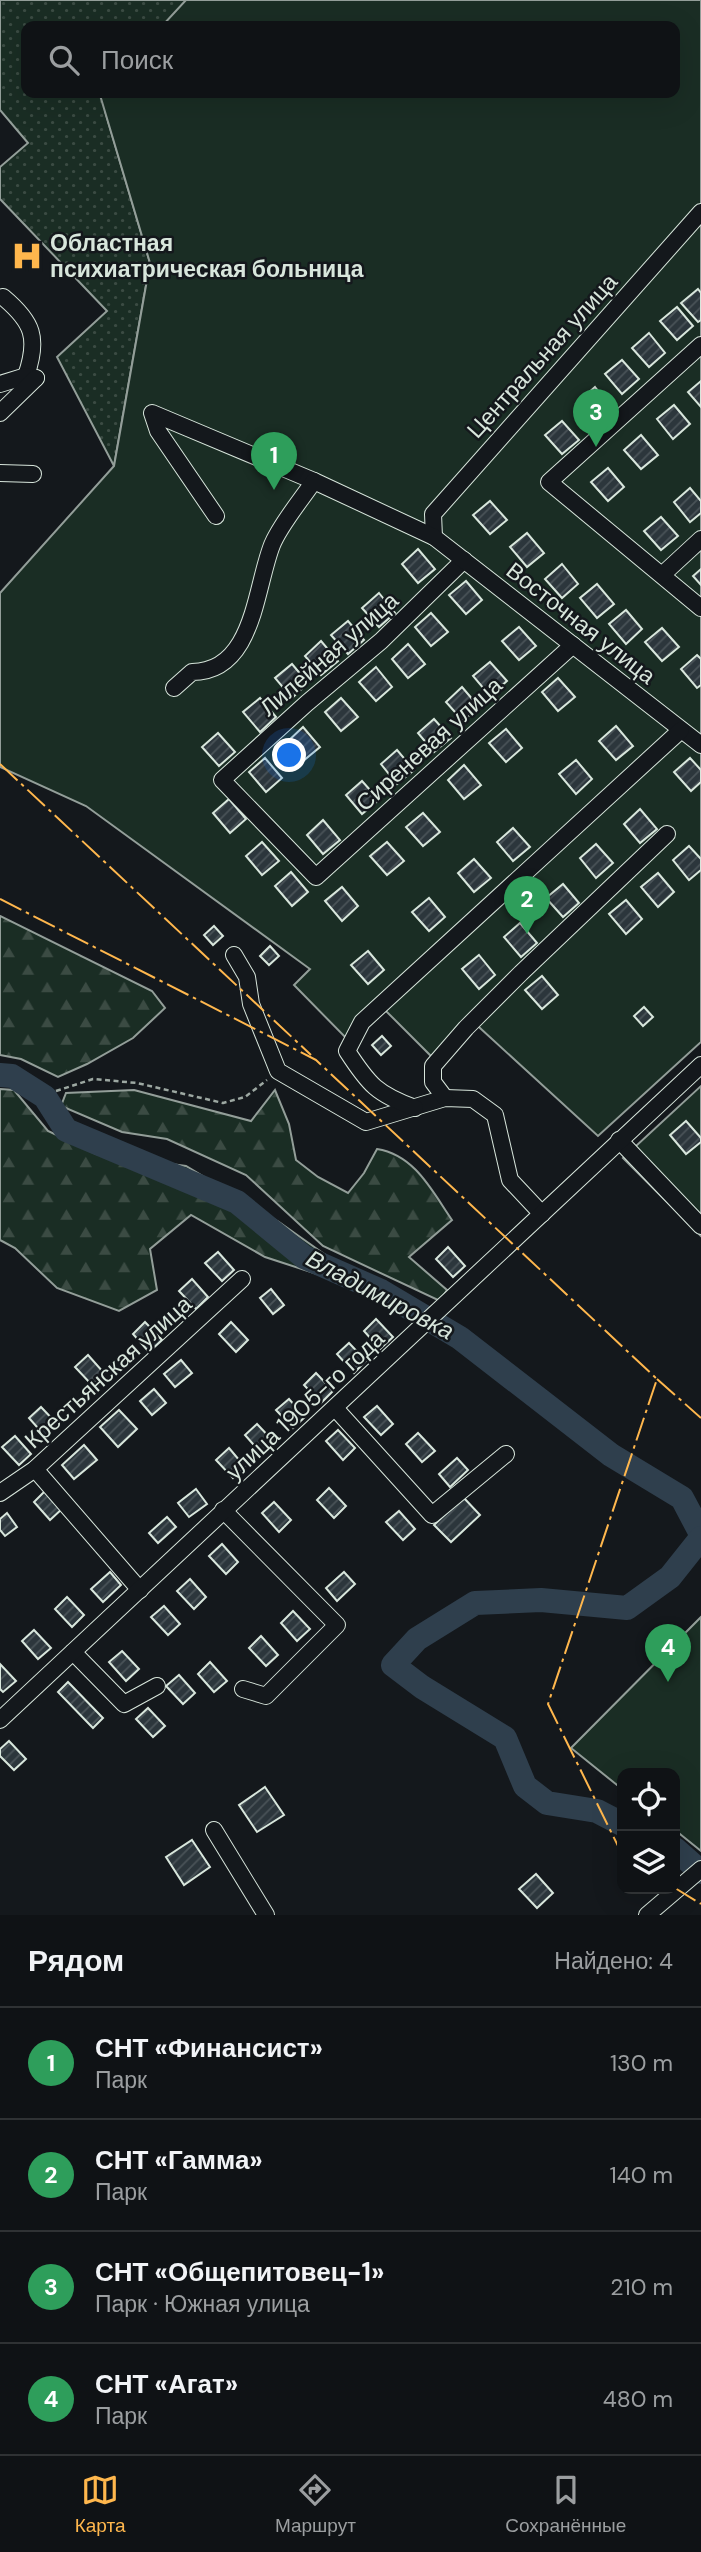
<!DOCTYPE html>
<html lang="ru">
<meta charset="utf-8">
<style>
:root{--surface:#0f1215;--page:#1d2022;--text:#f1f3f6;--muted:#9b9ea0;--line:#2f3234;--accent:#ffb74d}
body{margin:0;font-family:"DM Sans",sans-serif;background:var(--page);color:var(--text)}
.controls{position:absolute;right:21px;bottom:21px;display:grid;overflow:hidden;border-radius:14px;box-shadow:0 7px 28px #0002}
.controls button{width:63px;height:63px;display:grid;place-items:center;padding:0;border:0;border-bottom:2px solid var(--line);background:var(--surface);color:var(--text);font:35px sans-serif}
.you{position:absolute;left:290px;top:756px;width:24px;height:24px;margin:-18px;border:5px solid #fff;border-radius:50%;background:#1a73e8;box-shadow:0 0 0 10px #1a73e833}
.badge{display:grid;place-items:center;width:46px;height:46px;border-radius:50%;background:var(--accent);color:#fff;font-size:23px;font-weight:700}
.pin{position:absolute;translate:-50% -58px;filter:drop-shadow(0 2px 4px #0008)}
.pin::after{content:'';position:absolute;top:37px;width:24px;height:21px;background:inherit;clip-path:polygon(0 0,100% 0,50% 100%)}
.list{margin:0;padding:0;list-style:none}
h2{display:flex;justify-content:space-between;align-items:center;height:91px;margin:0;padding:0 28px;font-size:30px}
h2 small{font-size:23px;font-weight:400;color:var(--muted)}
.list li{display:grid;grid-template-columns:46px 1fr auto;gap:21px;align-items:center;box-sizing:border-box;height:112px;padding:0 28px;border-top:2px solid var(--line)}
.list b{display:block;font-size:26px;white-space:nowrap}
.list p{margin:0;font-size:23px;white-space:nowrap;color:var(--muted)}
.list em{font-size:23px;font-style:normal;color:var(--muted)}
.icon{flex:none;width:38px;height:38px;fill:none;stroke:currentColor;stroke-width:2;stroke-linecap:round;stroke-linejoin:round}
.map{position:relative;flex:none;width:701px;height:1915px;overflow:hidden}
.search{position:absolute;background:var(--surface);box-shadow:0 7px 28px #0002;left:21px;right:21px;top:21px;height:77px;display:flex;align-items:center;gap:18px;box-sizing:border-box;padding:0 24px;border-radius:14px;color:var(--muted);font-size:26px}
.sheet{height:539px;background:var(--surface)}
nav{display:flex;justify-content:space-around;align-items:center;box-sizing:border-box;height:98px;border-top:2px solid var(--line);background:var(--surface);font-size:19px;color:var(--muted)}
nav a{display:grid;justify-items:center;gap:4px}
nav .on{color:var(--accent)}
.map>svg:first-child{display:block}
.grass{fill:url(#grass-dots);stroke:#939e99;stroke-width:2}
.forest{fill:url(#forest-firs);stroke:#939e99;stroke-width:2}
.garden{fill:#1a2d24;stroke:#939e99;stroke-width:2}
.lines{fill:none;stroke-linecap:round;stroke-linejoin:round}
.river{stroke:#2f3f4d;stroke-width:24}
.building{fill:url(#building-hatch);stroke:#d8e6dc;stroke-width:2}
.minor-casing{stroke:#d8e6dc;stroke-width:18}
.path{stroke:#9da8a2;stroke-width:2.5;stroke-dasharray:5 3.5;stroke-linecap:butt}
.minor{stroke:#14181c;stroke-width:16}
.power{stroke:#ffb74d;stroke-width:2;stroke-dasharray:24 5 3.5 5;stroke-linecap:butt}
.labels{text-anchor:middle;stroke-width:5;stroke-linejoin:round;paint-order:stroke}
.poi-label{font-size:23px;font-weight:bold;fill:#d8e6dc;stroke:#14181c;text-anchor:start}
.street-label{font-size:23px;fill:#d8e6dc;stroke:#14181c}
.water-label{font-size:24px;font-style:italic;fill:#d8e6dc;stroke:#14181c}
</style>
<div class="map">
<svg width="701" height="1915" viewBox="0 0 701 1915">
<defs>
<pattern id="grass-dots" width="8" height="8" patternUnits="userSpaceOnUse" patternTransform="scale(1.75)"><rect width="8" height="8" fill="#1a2d24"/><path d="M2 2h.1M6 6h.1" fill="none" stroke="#3b4b43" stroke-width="1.8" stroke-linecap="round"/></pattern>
<pattern id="forest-firs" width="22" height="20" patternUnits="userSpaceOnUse" patternTransform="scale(1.75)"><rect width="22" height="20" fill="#1a2d24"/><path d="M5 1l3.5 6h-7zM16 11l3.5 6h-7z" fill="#3b4b43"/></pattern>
<pattern id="building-hatch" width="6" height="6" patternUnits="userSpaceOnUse" patternTransform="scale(1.75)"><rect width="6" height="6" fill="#2c363c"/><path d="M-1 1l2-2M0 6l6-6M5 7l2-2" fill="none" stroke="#4a5358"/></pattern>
</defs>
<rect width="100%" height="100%" fill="#14181c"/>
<polygon class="grass" points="0,0 199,0 176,26 26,26 26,93 120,93 105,111 150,263 114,466 57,357 107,311 0,199 0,167 28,143 0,110"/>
<g class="forest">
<polygon points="0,916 152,991 165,1008 133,1038 87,1064 58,1077 21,1059 0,1055"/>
<polygon points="0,1089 14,1090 48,1131 96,1154 186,1166 279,1222 327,1256 317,1274 265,1257 191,1215 150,1249 157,1290 119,1311 57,1288 15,1248 0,1240"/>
<path d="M134 1090 251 1121 275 1090 289 1124 296 1160 318 1177 348 1193 364 1173 377 1149C415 1155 432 1191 452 1220L409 1257 447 1290 440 1301 323 1246 246 1175 167 1139 122 1132 61 1106 66 1093Z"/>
</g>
<g class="garden">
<polygon points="186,0 701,0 701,1042 598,1136 469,1018 431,1056 385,1010 348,1040 294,985 310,969 86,806 0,767 0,593 114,466 150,263 100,95 102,93 675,93 675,26 162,26"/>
<polygon points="701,1086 701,1236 623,1158"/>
<polygon points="701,1617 701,1851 675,1830 675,1773 622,1773 622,1789 571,1748"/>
</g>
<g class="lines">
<g class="river">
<polyline points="0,1075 12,1076 45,1097 66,1130 237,1202 304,1257 381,1291 460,1338 611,1455 682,1498 701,1534"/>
<polyline points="622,1824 597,1811 547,1803 525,1786 505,1738 422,1687 393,1665 417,1639 475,1603 541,1600 627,1608 670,1577 701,1538"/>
<polyline points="675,1849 701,1872"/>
</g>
</g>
<g class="building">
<polygon points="698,289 701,293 701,320 698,322 681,303"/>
<polygon points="677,307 693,326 677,340 660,321"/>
<polygon points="649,333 665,353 649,367 632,348"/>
<polygon points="622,360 639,379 622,394 605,374"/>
<polygon points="701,381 701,407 688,392"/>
<polygon points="595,387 611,407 595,421 578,402"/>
<polygon points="674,405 690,424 673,439 657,419"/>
<polygon points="562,421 579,440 562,454 545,435"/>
<polygon points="641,435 658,455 641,469 624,450"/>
<polygon points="608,468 624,487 608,501 591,482"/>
<polygon points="690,488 701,501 701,513 690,522 674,502"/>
<polygon points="490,501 507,520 490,534 473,515"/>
<polygon points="661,517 678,536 661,550 644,531"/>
<polygon points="527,533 544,553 527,567 510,547"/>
<polygon points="418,549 435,569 418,583 402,564"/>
<polygon points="562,564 578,584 562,598 545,579"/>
<polygon points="701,569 701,585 693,576"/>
<polygon points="466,581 482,600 466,614 449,595"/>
<polygon points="597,584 614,604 597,618 580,598"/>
<polygon points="379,593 395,613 379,627 362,608"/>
<polygon points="626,610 642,629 626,644 609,624"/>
<polygon points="431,613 448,632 431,646 415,627"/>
<polygon points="348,621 364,640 348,654 331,635"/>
<polygon points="519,627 536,646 519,660 502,641"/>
<polygon points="662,628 679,647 662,661 645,642"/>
<polygon points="321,641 338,661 321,675 305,656"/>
<polygon points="408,644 425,664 408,678 392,659"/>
<polygon points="697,655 701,659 701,685 697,688 681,669"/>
<polygon points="490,662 507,681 490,696 473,676"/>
<polygon points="292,664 308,683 292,698 275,678"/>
<polygon points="376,667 392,687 376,701 359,682"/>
<polygon points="558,678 575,697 558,711 542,692"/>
<polygon points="462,687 479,707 463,721 446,702"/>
<polygon points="260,698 276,717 260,732 243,712"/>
<polygon points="341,698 358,717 341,731 325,712"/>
<polygon points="434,719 451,738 434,752 418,733"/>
<polygon points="616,726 633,746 616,760 599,741"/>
<polygon points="303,727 320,747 303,761 287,742"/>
<polygon points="506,729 522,748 506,762 489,743"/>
<polygon points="218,733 235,752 219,766 202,747"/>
<polygon points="397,750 414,770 397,784 381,764"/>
<polygon points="265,758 282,778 266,792 249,772"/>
<polygon points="690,758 701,770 701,782 691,791 674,772"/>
<polygon points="576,760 592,779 576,794 559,774"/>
<polygon points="464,765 481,785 464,799 448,780"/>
<polygon points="362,781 379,800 362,814 346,795"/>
<polygon points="229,799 246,819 230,833 213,813"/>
<polygon points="640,809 657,829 640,843 624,824"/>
<polygon points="423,813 440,832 423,846 406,827"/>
<polygon points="323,820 340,840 323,854 307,835"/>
<polygon points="513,828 530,847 513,861 497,842"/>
<polygon points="262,842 279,861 262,875 246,856"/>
<polygon points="387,842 404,861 387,875 370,856"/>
<polygon points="596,844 613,863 596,878 580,858"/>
<polygon points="689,846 701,859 701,870 689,880 673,860"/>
<polygon points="474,859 491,878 474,892 458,873"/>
<polygon points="291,872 308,892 292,906 275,886"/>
<polygon points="658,873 674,892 658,907 641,887"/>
<polygon points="563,884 579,903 563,917 546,898"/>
<polygon points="342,887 358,906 342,921 325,901"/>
<polygon points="429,898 445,917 429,931 412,912"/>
<polygon points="626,900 642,919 626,934 609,914"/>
<polygon points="520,923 537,943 521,957 504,937"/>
<polygon points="214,926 223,936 213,945 204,935"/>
<polygon points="270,946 279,956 269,965 260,956"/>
<polygon points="368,951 384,970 368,984 351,965"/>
<polygon points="479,955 495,975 479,989 462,969"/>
<polygon points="542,976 558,995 542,1009 525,990"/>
<polygon points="644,1007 653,1017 643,1026 634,1016"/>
<polygon points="382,1036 391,1046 381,1055 372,1045"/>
<polygon points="686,1121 701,1138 701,1142 686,1154 670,1135"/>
<polygon points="448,1247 465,1266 453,1277 436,1259"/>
<polygon points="218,1252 234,1270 222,1281 205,1263"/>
<polygon points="192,1279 208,1297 196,1309 179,1291"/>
<polygon points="271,1289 284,1305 273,1314 260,1298"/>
<polygon points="376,1319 393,1337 380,1349 364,1331"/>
<polygon points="145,1322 162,1340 149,1352 133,1334"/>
<polygon points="231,1322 248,1340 236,1352 219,1334"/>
<polygon points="349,1343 366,1361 354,1373 337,1354"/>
<polygon points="88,1355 104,1373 92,1385 75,1367"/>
<polygon points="181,1360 192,1373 175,1387 164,1374"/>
<polygon points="316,1373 333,1391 321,1403 304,1385"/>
<polygon points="154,1389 166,1403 152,1415 140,1401"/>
<polygon points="289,1399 305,1417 293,1428 276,1410"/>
<polygon points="377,1406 393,1424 381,1435 364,1417"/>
<polygon points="41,1407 58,1425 45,1436 29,1418"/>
<polygon points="119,1410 137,1429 118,1447 100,1427"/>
<polygon points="257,1424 274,1442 261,1453 245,1435"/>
<polygon points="338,1430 355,1448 343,1460 326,1441"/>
<polygon points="418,1433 435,1451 422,1462 406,1444"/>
<polygon points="15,1436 31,1454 19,1465 2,1447"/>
<polygon points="84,1445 97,1460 74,1479 62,1465"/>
<polygon points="229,1448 245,1467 233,1478 216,1460"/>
<polygon points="457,1458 468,1470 450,1487 439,1474"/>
<polygon points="329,1488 346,1506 334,1518 317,1500"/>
<polygon points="196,1489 207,1504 189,1517 178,1503"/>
<polygon points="46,1490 63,1508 50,1520 34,1502"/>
<polygon points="463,1497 480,1515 451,1542 434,1525"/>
<polygon points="274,1502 291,1520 279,1532 262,1513"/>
<polygon points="399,1511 415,1529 403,1540 386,1522"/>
<polygon points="7,1513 17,1527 5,1536 0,1530 0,1519"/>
<polygon points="167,1517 176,1527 158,1543 149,1533"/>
<polygon points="222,1544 238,1562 226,1574 209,1556"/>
<polygon points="110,1572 121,1585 103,1602 91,1589"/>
<polygon points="344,1572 355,1584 337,1601 326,1588"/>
<polygon points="190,1579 206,1597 194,1609 177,1591"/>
<polygon points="67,1597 84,1615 72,1627 55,1609"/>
<polygon points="164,1606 180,1624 168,1635 151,1617"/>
<polygon points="293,1611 310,1629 297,1641 281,1623"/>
<polygon points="34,1630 51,1648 38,1659 22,1641"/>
<polygon points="261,1636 278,1655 266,1666 249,1648"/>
<polygon points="122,1651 139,1669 126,1681 109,1662"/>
<polygon points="210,1662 227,1681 214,1692 198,1674"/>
<polygon points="0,1664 16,1681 3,1692 0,1689"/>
<polygon points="179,1675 195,1693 183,1704 166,1686"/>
<polygon points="68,1682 103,1718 93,1728 58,1692"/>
<polygon points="148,1708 165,1726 153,1737 136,1719"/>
<polygon points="9,1741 26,1759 14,1770 0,1756 0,1749"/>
<polygon points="265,1787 284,1815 257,1832 239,1805"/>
<polygon points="192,1840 210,1867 184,1885 166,1857"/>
<polygon points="536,1874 553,1893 537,1908 519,1889"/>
</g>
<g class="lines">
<defs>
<g id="minor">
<path d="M3 297C33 322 39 338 26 376"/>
<polyline points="701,345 549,482 701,608"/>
<polyline points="0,384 26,376 36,378"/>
<polyline points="0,413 36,378"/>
<polyline points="0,473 33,474"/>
<polyline points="216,516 158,431 152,413 314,481"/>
<polyline points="434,537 433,514 701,212"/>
<polyline points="464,560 381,641 307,703 222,780 316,877 573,645"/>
<polyline points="662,575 701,539"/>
<path d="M174 688 192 672C254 672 255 588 272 545 280 525 301 500 314 481L434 537 701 745"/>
<polyline points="234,955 247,977 251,1004 278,1071 366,1122 445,1098 473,1099 495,1115 510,1180 542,1214"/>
<polyline points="445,1098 433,1082 433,1066 466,1028 521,973 667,834"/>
<path d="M415 1108C377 1094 369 1085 347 1051L362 1022 681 730"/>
<polyline points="619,1140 701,1226"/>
<polyline points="335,1408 432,1515 506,1454"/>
<polyline points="35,1469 140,1590"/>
<polyline points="0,1493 35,1469 242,1279"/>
<polyline points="223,1510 337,1625 266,1696 243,1689"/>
<polyline points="73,1652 124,1704 157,1686"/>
<polyline points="0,1720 701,1065"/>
<polyline points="214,1830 266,1915"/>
<polyline points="647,1915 701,1869"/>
</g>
</defs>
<use href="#minor" class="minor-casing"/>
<polyline class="path" points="56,1091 93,1079 137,1083 223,1103 245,1097 267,1080"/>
<use href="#minor" class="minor"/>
<g class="power">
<polyline points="0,764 311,1055"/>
<polyline points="0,899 316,1060 657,1379 548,1704 622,1854"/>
<polyline points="657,1379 701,1418"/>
<polyline points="675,1888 701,1904"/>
</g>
</g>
<defs>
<symbol id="hospital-bare" viewBox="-9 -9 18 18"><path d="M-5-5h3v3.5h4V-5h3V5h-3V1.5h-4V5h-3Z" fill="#ffb74d" stroke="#14181c" stroke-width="2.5" paint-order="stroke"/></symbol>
</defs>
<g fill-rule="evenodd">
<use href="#hospital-bare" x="5" y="234" width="44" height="44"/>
</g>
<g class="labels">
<g class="poi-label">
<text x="50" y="251">Областная<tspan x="50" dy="26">психиатрическая больница</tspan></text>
</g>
<g class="street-label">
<text transform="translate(542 356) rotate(-48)" y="8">Центральная улица</text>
<text transform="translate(581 623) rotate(38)" y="8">Восточная улица</text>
<text transform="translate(329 654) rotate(-41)" y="8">Лилейная улица</text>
<text transform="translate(429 744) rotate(-42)" y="8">Сиреневая улица</text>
<text transform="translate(108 1372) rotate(-42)" y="8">Крестьянская улица</text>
<text transform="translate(305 1405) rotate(-43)" y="8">улица 1905-го года</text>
</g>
<g class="water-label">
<text transform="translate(380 1295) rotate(28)" y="8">Владимировка</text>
</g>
</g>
</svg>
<div class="controls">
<button><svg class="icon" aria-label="locate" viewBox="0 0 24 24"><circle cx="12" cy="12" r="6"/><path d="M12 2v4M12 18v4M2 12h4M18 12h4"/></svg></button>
<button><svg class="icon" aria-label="layers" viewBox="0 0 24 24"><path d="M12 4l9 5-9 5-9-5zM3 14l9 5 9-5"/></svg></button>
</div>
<div class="you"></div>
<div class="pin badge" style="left:274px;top:490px;background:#2e9e5b">1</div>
<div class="pin badge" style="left:527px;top:934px;background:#2e9e5b">2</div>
<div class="pin badge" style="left:596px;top:447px;background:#2e9e5b">3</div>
<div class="pin badge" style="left:668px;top:1682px;background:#2e9e5b">4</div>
<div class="search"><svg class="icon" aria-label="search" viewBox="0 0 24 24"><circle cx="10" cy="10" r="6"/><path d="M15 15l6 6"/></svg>Поиск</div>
</div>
<section class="sheet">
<h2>Рядом<small>Найдено: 4</small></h2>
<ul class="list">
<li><span class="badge" style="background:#2e9e5b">1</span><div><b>СНТ «Финансист»</b><p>Парк</p></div><em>130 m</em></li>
<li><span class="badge" style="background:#2e9e5b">2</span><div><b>СНТ «Гамма»</b><p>Парк</p></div><em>140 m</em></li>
<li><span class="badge" style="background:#2e9e5b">3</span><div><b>СНТ «Общепитовец-1»</b><p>Парк · Южная улица</p></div><em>210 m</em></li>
<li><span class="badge" style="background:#2e9e5b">4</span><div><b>СНТ «Агат»</b><p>Парк</p></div><em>480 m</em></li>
</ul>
</section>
<nav>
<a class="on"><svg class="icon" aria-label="map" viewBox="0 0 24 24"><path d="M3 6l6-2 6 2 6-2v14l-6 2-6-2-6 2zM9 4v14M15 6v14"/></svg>Карта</a>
<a><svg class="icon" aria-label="directions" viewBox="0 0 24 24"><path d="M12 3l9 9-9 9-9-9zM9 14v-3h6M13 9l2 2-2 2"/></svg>Маршрут</a>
<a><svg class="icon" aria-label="saved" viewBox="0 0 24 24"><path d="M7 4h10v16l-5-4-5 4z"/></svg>Сохранённые</a>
</nav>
